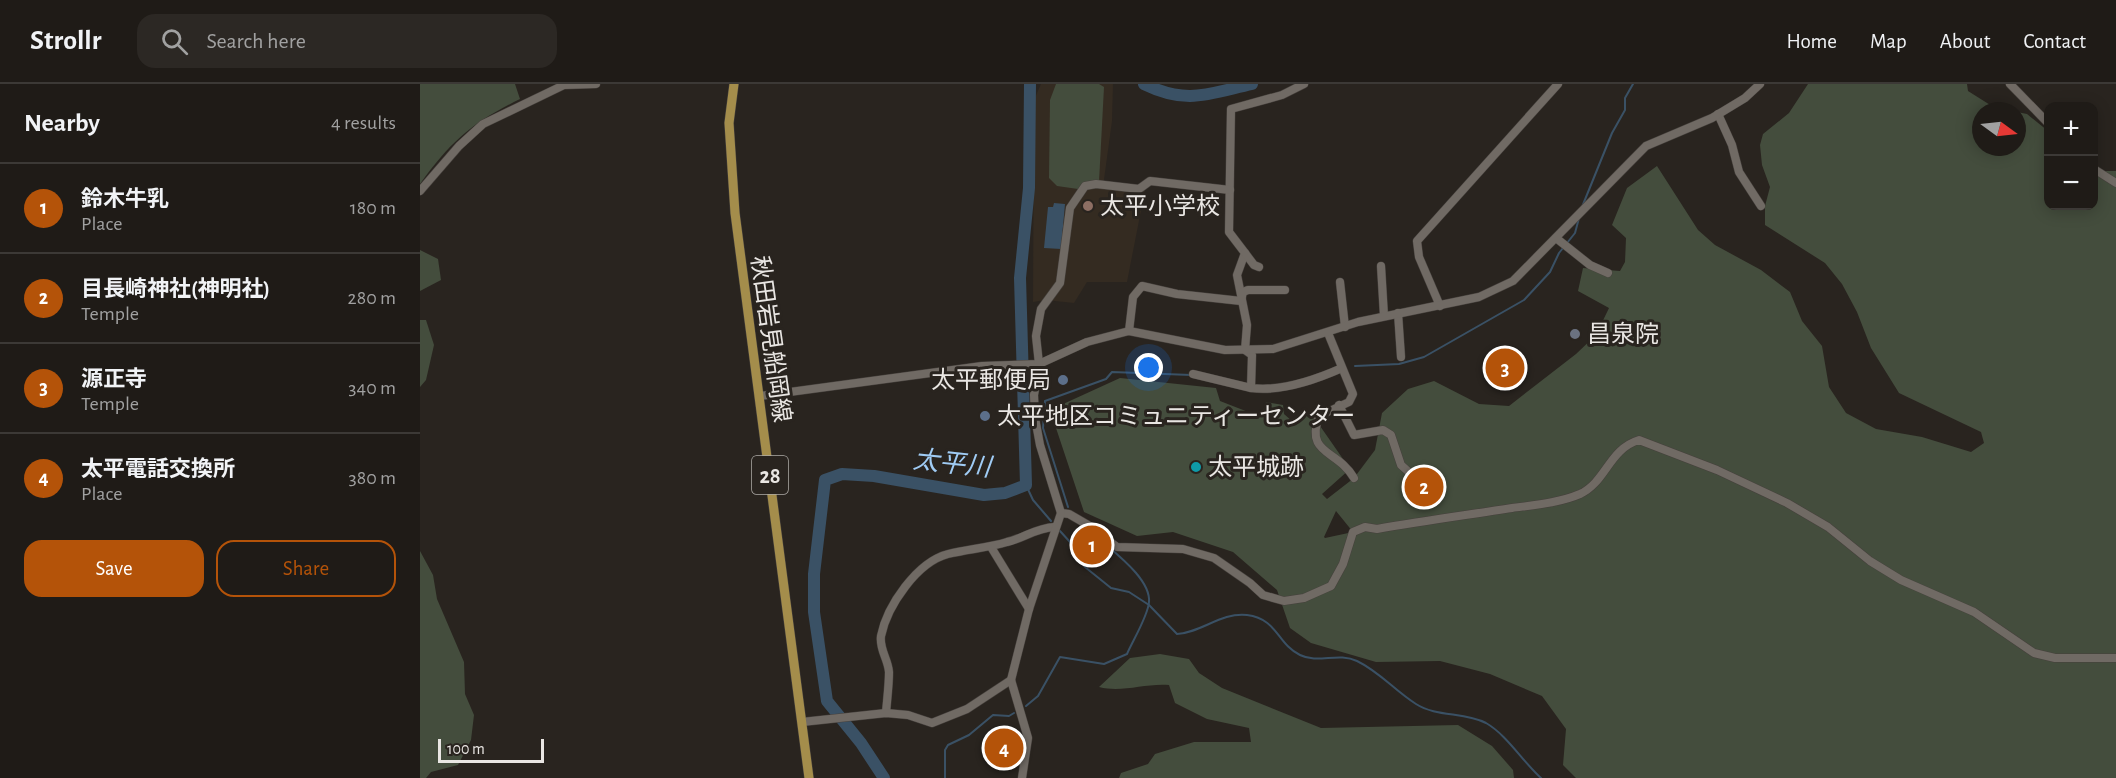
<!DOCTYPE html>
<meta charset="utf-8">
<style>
:root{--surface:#1f1b17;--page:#2c2824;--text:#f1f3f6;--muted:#a1a1a1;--line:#3c3936;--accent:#b45309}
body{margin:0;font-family:"Alegreya Sans","Noto Sans JP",sans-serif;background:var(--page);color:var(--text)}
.controls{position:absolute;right:18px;top:18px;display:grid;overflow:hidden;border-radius:12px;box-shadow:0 3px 15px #0003}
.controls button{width:54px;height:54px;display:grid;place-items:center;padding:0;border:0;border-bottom:2px solid var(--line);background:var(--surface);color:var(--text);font:30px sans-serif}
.compass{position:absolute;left:1552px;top:18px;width:54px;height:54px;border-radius:50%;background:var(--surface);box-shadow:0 3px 15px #0003;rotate:105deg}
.scale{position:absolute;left:18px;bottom:15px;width:106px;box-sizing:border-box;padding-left:6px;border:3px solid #e9e6e3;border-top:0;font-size:16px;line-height:21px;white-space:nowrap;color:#e9e6e3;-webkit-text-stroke:4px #29241f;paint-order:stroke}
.you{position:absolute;left:729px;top:284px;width:21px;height:21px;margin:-15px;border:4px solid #fff;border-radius:50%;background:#1a73e8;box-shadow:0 0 0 9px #1a73e833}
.badge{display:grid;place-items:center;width:39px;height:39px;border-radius:50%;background:var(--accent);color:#fff;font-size:20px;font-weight:700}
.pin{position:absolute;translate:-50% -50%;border:3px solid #fff;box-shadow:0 2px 6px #0006}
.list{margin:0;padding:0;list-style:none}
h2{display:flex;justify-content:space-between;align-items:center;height:78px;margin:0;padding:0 24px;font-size:26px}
h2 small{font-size:20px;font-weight:400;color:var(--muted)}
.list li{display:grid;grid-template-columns:39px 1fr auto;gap:18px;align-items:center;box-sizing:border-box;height:90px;padding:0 24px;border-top:2px solid var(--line)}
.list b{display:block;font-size:22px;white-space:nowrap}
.list p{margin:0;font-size:20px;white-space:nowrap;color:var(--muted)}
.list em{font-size:20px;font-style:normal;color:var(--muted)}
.actions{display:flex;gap:12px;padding:18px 24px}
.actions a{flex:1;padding:14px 0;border:2px solid var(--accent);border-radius:18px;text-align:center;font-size:21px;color:var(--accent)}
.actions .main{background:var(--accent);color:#fff}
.icon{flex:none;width:33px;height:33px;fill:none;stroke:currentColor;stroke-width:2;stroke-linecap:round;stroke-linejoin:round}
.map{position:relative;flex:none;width:1696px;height:694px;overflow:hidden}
header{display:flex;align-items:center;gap:36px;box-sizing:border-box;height:84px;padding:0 30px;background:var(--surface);border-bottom:2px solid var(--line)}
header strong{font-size:28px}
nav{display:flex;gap:33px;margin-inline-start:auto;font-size:21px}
.search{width:420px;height:54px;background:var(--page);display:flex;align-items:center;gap:15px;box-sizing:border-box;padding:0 21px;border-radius:18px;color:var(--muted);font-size:22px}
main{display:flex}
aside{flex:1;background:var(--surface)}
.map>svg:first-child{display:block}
.built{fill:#342b21}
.green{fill:#444d3d;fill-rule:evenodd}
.water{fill:#3a5165}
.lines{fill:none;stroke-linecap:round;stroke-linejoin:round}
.stream{stroke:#3a5165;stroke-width:2}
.river{stroke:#3a5165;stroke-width:12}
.minor-casing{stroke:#46413d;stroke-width:9}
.major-casing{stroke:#46413d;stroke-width:10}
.minor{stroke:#706a64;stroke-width:8}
.major{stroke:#a48d4b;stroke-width:9}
.education-dot{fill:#8d6e63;stroke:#29241f;stroke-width:2}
.worship-dot{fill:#6b7280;stroke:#29241f;stroke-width:2}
.service-dot{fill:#5c6f8a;stroke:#29241f;stroke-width:2}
.culture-dot{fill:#0f9aa8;stroke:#29241f;stroke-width:2}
.labels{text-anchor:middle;stroke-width:6;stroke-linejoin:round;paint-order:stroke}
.shield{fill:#29241f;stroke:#afaca8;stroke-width:1.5}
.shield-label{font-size:22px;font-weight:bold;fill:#e9e6e3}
.poi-label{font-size:24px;fill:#e9e6e3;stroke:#29241f;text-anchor:start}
.street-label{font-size:24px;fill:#e9e6e3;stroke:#29241f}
.water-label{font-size:26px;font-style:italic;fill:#a0ccf5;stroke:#29241f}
</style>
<header>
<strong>Strollr</strong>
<div class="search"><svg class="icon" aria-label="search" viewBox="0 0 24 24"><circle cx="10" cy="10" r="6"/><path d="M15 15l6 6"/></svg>Search here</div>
<nav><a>Home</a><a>Map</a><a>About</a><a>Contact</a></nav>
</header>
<main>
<aside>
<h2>Nearby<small>4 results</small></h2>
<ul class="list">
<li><span class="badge">1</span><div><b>鈴木牛乳</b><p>Place</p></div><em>180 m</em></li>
<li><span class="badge">2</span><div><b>目長崎神社(神明社)</b><p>Temple</p></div><em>280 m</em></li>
<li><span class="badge">3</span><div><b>源正寺</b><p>Temple</p></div><em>340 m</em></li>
<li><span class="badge">4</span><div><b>太平電話交換所</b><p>Place</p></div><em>380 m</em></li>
</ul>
<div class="actions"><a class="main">Save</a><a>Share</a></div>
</aside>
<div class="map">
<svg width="1696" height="694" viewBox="0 0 1696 694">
<rect width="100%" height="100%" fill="#29241f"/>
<polygon class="built" points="621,0 693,0 692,37 683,103 725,106 707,198 667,198 654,219 625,216 613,218 614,16"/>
<g class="green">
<path d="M0 0H95L100 15C52 39 32 56 0 100Z"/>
<polygon points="636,0 679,0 684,3 679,98 658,105 637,102 629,94 630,16"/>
<path d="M1388 0H1547L1548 7 1575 24 1591 27H1561V63H1597V28L1607 30 1628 47V122H1674V87H1696V694H1156L1143 681 1146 645 1122 612 1070 590 1020 577 956 578 891 559 870 544 857 506 813 468 753 448 717 452 664 428 630 326 700 294 796 304 800 317 841 333 846 318 863 321 864 330 872 337 891 329 930 385 902 410 907 415 934 394 955 366 962 329 988 305 1014 297 1059 320 1089 322 1156 270 1176 251 1189 224 1158 207 1163 184 1200 187 1205 178 1206 154 1192 141 1207 104 1237 82 1278 146 1295 161 1341 186 1370 208 1382 237 1402 262 1409 303 1426 329 1456 345 1502 353 1551 368 1564 359 1561 348 1479 309 1451 264 1437 228 1422 200 1405 179 1345 141V122L1350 103 1342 81 1340 61 1343 50 1369 29ZM916 427 933 448 905 454 904 453Z"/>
<polygon points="0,166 18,175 21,196 0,207"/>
<polygon points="0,236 6,236 14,261 6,296 0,303"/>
<polygon points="0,467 13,491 17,515 44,578 45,610 54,631 51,656 38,681 11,688 6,694 0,694"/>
<path d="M740 570 769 575 779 589 802 604 901 644 1038 641 1072 662 1093 686 1094 694H699L701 689 728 680 735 670 774 658H831L829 644 787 635 755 619 749 601C725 599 702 609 679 603L710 574Z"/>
</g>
<polygon class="water" points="634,119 645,120 641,165 624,164 628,123 633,123"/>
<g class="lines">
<g class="stream">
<polyline points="1162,123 1192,49 1205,26 1205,14 1213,0"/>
<polyline points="935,282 979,280 1004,273 1104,216 1130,188 1139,169 1155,149 1159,134"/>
<polyline points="606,401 613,416 631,437"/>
<polyline points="648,423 623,344 625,317 686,295 692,288 771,291"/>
<path d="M640 447 650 458 656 472 665 483 691 504 709 508 729 521 757 550C781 549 801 528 827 531 858 535 857 560 880 571 898 580 918 568 937 577 960 588 975 607 996 620 1016 633 1045 628 1066 639 1087 651 1103 678 1121 694"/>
<path d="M606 622 618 612 640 573 684 580 707 570C713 556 728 532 729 518 731 494 692 467 675 451"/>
<polyline points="525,694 525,666 528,661 549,651 573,631 589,632 594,629"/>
</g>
<g class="river">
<path d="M724 0C767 21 788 10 832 0"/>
<polyline points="464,694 441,659 407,617 394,528 394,490 405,396 422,390 454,392 564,411 585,409 606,401 600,194 609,104 610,0"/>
</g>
<defs>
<g id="minor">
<path d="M884 0 862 11 811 25 809 148 825 169 817 191 827 241 825 266 832 271 831 304C861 308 895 296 922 284"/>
<polyline points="1590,0 1628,39"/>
<polyline points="1298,30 1312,61 1319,88 1341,122"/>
<polyline points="1674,85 1696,99"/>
<polyline points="0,107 39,62 63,40 144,1 176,0"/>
<polyline points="1136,154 1170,181 1188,189"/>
<polyline points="825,169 834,181 839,183"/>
<polyline points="961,182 964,232"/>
<polyline points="920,198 925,243"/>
<polyline points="1020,222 999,173 997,157 1138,0"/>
<polyline points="978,229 981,273"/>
<polyline points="709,247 713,213 722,202 757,210 821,217 823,208 828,206 865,206"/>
<path d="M908 249 933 310 929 318 899 332C885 371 917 365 934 394"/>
<polyline points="773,290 831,304"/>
<polyline points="340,312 562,282 619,280 667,258 709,247 805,266 853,265 938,238 1059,213 1093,197 1226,62 1292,34 1325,14 1340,0"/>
<polyline points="919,321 934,351 963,346 971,351 981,381 991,390"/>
<path d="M641 429 649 430 668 441 697 463 763 465 794 474 830 499 843 511 864 517 884 514 911 502 923 480 933 448 945 443 957 445C1002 437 1047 431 1092 424 1114 421 1139 419 1160 410 1186 398 1189 365 1219 356L1297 386 1367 419 1408 443 1450 477 1481 496 1554 528 1614 569 1635 574H1696"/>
<polyline points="571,463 609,525"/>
<path d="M466 629C467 616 469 601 469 588 468 575 459 565 461 552 467 522 497 478 528 470 548 465 568 464 587 458 604 454 616 444 634 443"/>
<polyline points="382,638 466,629 488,631 512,639 547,625 591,596"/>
<polyline points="602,694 608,654 591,596 609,525 641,429 620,361 615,334 614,311 619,280 616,252 621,225 640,199 650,124 665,102 676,100 719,105 730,97 810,106"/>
</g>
<polyline id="major" points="314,0 309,39 315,129 389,694"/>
</defs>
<use href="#minor" class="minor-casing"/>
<use href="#major" class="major-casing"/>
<use href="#minor" class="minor"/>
<use href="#major" class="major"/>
</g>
<circle class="education-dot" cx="668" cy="122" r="6"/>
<circle class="worship-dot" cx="1155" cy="250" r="6"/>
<g class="service-dot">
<circle cx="643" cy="296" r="6"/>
<circle cx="565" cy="332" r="6"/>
</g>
<circle class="culture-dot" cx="776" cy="383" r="6"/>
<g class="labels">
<rect class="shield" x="332" y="372" width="36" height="38" rx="4.5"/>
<g class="shield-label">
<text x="350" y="399">28</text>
</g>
<g class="poi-label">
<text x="680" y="130">太平小学校</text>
<text x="1167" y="258">昌泉院</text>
<text x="631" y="304" text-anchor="end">太平郵便局</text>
<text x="577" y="340">太平地区コミュニティーセンター</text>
<text x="788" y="391">太平城跡</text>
</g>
<g class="street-label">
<text transform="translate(351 255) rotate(82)" y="8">秋田岩見船岡線</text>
</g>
<g class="water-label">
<text transform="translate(532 379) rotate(6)" y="9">太平川</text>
</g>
</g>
</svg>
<div class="controls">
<button>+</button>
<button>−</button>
</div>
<svg class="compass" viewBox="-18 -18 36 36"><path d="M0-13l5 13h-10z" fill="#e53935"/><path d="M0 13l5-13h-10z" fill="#a1a1a1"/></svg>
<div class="scale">100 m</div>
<div class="you"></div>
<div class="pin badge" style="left:672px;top:461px">1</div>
<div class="pin badge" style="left:1004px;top:403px">2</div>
<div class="pin badge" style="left:1085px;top:284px">3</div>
<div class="pin badge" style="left:584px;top:664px">4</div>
</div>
</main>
